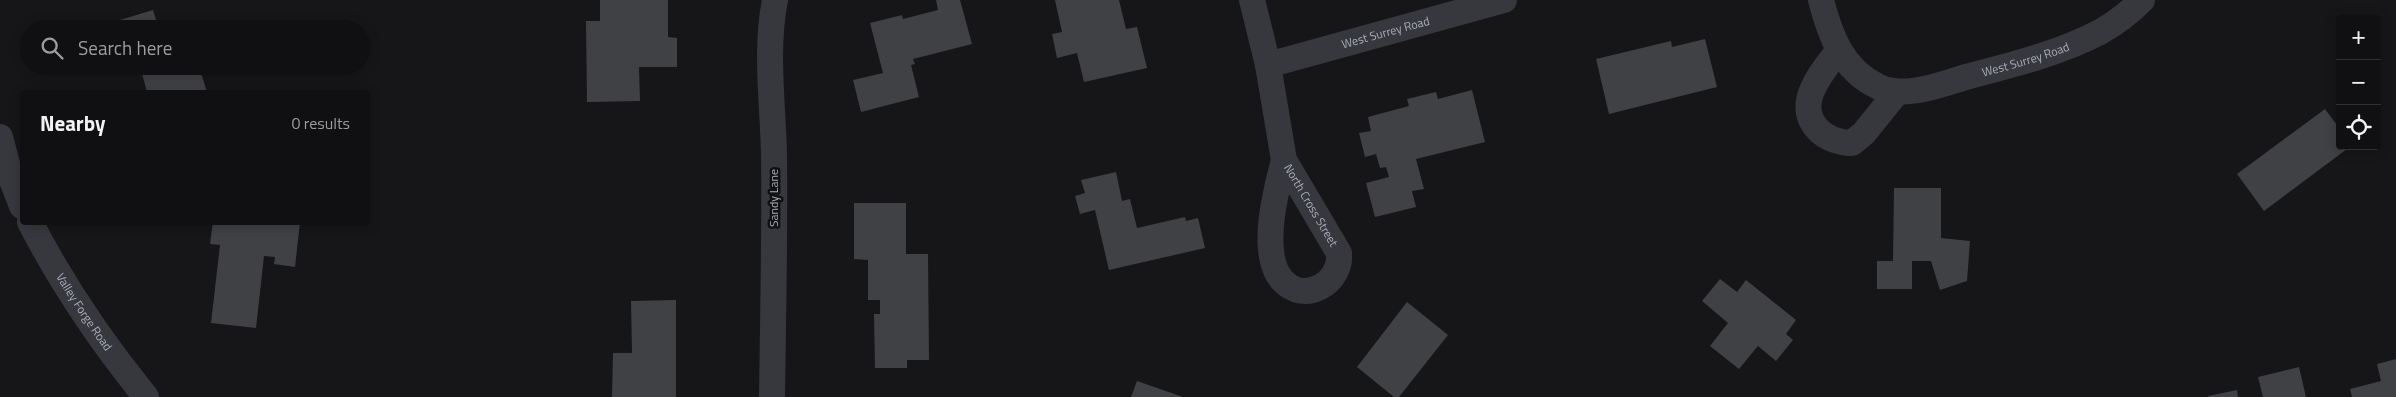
<!DOCTYPE html>
<meta charset="utf-8">
<style>
:root{--surface:#101012;--page:#1e1e20;--text:#f1f3f6;--muted:#9c9d9f;--line:#303032}
body{margin:0;font-family:"Titillium Web",sans-serif;background:var(--page);color:var(--text)}
.controls{position:absolute;right:15px;top:15px;display:grid;overflow:hidden;border-radius:5px;box-shadow:0 2px 12px #0003}
.controls button{width:45px;height:45px;display:grid;place-items:center;padding:0;border:0;border-bottom:1px solid var(--line);background:var(--surface);color:var(--text);font:25px sans-serif}
.list{margin:0;padding:0;list-style:none}
h2{display:flex;justify-content:space-between;align-items:center;height:65px;margin:0;padding:0 20px;font-size:21px}
h2 small{font-size:16px;font-weight:400;color:var(--muted)}
.icon{flex:none;width:28px;height:28px;fill:none;stroke:currentColor;stroke-width:2;stroke-linecap:round;stroke-linejoin:round}
.map{position:relative;flex:none;width:2396px;height:397px;overflow:hidden}
.search{position:absolute;background:var(--surface);box-shadow:0 2px 12px #0003;left:20px;top:20px;width:350px;height:55px;display:flex;align-items:center;gap:12px;box-sizing:border-box;padding:0 18px;border-radius:28px;color:var(--muted);font-size:19px}
.panel{position:absolute;background:var(--surface);box-shadow:0 2px 12px #0003;left:20px;top:90px;width:350px;height:135px;border-radius:5px}
.map>svg:first-child{display:block}
.building{fill:#404145}
.lines{fill:none;stroke-linecap:round;stroke-linejoin:round}
.street{stroke:#37383d;stroke-width:26}
.labels{text-anchor:middle;stroke-width:5;stroke-linejoin:round;paint-order:stroke}
.street-label{font-size:12px;fill:#a8adb8;stroke:#111113}
</style>
<div class="map">
<svg width="2396" height="397" viewBox="0 0 2396 397">
<rect width="100%" height="100%" fill="#161618"/>
<g class="building">
<polygon points="600,0 668,0 668,37 677,38 677,67 639,67 640,101 587,102 586,21 600,21"/>
<polygon points="936,0 960,0 972,44 913,59 915,64 911,65 919,97 861,112 853,80 883,73 870,23 902,15 903,19 938,10"/>
<polygon points="1055,0 1119,0 1126,29 1137,27 1147,68 1084,82 1077,53 1057,58 1052,34 1062,32"/>
<polygon points="153,10 159,29 111,29 110,23"/>
<polygon points="1705,39 1717,87 1609,114 1596,59 1671,41 1672,47"/>
<polygon points="140,66 199,66 207,92 147,92"/>
<polygon points="1472,90 1485,142 1416,159 1424,189 1412,191 1416,207 1375,217 1366,183 1389,177 1386,167 1380,168 1376,154 1365,157 1359,133 1371,131 1368,117 1409,106 1407,99 1436,92 1438,99"/>
<polygon points="2325,109 2340,129 2340,146 2351,146 2264,211 2237,174"/>
<polygon points="1116,172 1122,201 1130,199 1137,228 1185,217 1186,221 1198,218 1205,248 1109,270 1095,210 1080,214 1075,196 1085,193 1081,180"/>
<polygon points="1894,188 1941,188 1941,238 1970,241 1967,281 1940,290 1931,261 1912,261 1912,289 1877,289 1877,261 1893,261"/>
<polygon points="854,203 906,203 906,254 928,254 929,360 907,360 907,368 875,368 874,314 880,314 880,300 868,300 868,260 854,259"/>
<polygon points="213,222 300,222 295,267 274,264 275,257 264,256 256,328 211,323 220,245 210,244"/>
<polygon points="1720,279 1737,292 1746,280 1796,320 1786,334 1793,340 1776,361 1758,346 1739,369 1710,346 1728,323 1702,301"/>
<polygon points="676,300 676,397 612,397 613,353 632,353 631,301"/>
<polygon points="1407,302 1448,335 1399,397 1394,397 1357,367"/>
<polygon points="2396,359 2396,397 2352,397 2350,389 2381,381 2377,364"/>
<polygon points="2299,367 2306,397 2263,397 2258,377"/>
<polygon points="1137,381 1183,397 1131,397"/>
<polygon points="2237,390 2238,397 2208,397 2208,396"/>
</g>
<g class="lines">
<g class="street">
<path id="s1" d="M1252 0 1268 65 1284 160 1339 253C1342 283 1304 305 1282 280 1259 254 1276 190 1284 160"/>
<path id="s2" d="M1821 0C1830 35 1842 69 1877 86 1882 89 1890 91 1895 91 1916 94 1946 83 1966 77 2011 65 2058 54 2100 32 2116 23 2129 13 2142 0"/>
<path d="M1838 51C1828 64 1817 77 1811 93 1800 122 1825 143 1852 143L1864 133 1897 92"/>
<path id="s3" d="M1268 65 1504 0"/>
<polyline points="0,137 10,175 22,206"/>
<path id="s4" d="M30 222C62 284 102 343 146 397"/>
<path d="M772 397C773 316 775 235 774 155 773 103 765 51 775 0"/>
</g>
</g>
<g class="labels">
<g class="street-label">
<text dy="4" stroke="none"><textPath href="#s3" startOffset="122">West Surrey Road</textPath></text>
<text dy="4" stroke="none"><textPath href="#s2" startOffset="260">West Surrey Road</textPath></text>
<text transform="translate(774 198) rotate(-90)" y="4">Sandy Lane</text>
<text dy="4" stroke="none"><textPath href="#s1" startOffset="216">North Cross Street</textPath></text>
<text dy="4" stroke="none"><textPath href="#s4" startOffset="105">Valley Forge Road</textPath></text>
</g>
</g>
</svg>
<div class="controls">
<button>+</button>
<button>−</button>
<button><svg class="icon" aria-label="locate" viewBox="0 0 24 24"><circle cx="12" cy="12" r="6"/><path d="M12 2v4M12 18v4M2 12h4M18 12h4"/></svg></button>
</div>
<div class="search"><svg class="icon" aria-label="search" viewBox="0 0 24 24"><circle cx="10" cy="10" r="6"/><path d="M15 15l6 6"/></svg>Search here</div>
<section class="panel">
<h2>Nearby<small>0 results</small></h2>
<ul class="list">
</ul>
</section>
</div>
